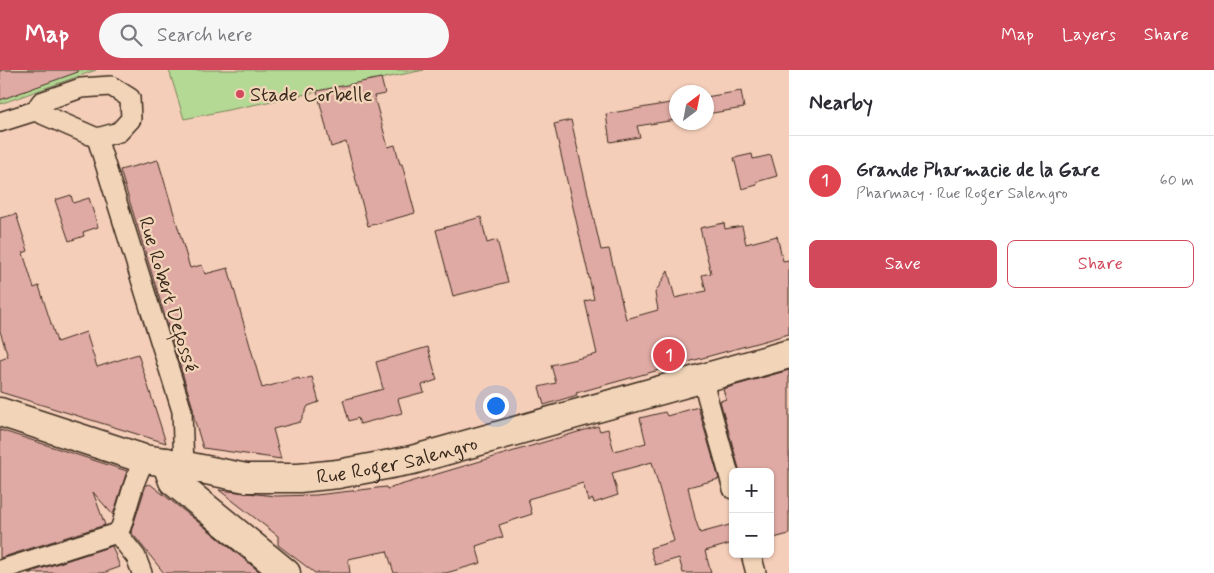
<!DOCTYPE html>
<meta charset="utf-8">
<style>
:root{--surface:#fff;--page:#f7f7f7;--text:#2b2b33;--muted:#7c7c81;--line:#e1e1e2;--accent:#d1495b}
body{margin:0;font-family:Mynerve,sans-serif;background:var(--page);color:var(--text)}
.controls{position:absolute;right:15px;bottom:15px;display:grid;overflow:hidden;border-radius:8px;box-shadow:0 1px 4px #0004}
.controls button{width:45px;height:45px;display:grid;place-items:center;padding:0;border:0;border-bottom:1px solid var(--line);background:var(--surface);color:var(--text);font:25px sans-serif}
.compass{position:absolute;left:669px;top:15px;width:45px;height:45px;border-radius:50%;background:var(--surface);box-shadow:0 1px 4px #0004;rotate:32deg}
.you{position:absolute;left:495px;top:335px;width:18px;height:18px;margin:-12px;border:4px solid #fff;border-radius:50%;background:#1a73e8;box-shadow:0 0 0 8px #1a73e833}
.badge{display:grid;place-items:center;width:32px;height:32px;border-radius:50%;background:var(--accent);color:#fff;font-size:16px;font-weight:700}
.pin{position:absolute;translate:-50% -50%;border:2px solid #fff;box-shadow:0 1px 5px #0006}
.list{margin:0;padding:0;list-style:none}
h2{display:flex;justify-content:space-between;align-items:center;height:65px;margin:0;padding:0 20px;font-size:21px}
h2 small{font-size:16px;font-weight:400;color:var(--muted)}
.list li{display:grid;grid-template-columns:32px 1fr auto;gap:15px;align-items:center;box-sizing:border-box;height:90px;padding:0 20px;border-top:1px solid var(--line)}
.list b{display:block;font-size:19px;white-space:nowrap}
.list p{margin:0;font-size:16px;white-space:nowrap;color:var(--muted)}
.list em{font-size:16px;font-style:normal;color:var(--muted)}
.actions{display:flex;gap:10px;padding:15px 20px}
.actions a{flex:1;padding:11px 0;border:1px solid var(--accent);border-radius:8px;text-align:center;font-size:18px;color:var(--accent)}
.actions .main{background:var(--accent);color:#fff}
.icon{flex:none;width:28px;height:28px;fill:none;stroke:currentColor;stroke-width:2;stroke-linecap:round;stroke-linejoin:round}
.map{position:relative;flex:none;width:789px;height:503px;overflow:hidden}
header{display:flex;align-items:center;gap:30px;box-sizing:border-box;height:70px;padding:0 25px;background:var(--accent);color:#fff}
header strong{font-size:24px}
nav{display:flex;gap:28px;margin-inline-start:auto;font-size:18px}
.search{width:350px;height:45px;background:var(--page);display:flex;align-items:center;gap:12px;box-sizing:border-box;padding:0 18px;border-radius:28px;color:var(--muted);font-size:19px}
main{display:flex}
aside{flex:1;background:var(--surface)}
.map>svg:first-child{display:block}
.green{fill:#b4d994;stroke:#788259}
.building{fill:#e0aaa4;stroke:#3b2a1e}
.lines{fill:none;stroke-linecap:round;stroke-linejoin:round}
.street-casing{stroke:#3b2a1e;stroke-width:22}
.secondary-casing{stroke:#3b2a1e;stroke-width:31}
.street{stroke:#f2d5b8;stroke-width:19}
.secondary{stroke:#f2d5b8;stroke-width:28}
.poi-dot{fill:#d1495b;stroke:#f2d5b8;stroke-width:2}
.labels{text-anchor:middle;stroke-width:4.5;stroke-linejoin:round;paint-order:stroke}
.poi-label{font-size:20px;fill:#3b2a1e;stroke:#f2d5b8;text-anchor:start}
.street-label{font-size:20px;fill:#3b2a1e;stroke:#f2d5b8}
</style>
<header>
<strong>Map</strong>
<div class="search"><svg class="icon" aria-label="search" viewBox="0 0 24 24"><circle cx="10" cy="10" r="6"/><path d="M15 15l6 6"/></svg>Search here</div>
<nav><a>Map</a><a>Layers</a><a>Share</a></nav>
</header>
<main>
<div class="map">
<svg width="789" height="503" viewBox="0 0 789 503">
<rect width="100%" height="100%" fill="#f5ceb9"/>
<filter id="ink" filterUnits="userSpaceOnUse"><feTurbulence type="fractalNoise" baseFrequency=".02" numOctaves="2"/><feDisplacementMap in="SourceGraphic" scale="10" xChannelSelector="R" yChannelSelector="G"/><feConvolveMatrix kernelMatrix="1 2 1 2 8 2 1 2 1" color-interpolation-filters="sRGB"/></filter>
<g filter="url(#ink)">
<g class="green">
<polygon points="0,0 96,0 0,34"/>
<polygon points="169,0 424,0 184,49"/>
</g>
<g class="building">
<polygon points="0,0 78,0 78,2 0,30"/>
<polygon points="381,8 385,24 374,26 388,77 395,75 400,94 402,94 415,143 368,156 346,72 331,77 317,21"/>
<polygon points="741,21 744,38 706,44 706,27"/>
<polygon points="676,32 676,50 637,56 640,67 610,72 606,44"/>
<polygon points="571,50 601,180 609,179 626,249 658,240 655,223 668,201 675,228 706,221 702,205 711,203 700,158 724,153 725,159 742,156 746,174 777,166 783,191 789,190 789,264 576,323 577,325 544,335 539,317 556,313 551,295 597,284 585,231 594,229 554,54"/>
<polygon points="752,84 753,89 771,85 777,106 756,112 757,115 742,119 734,88"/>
<polygon points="158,90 190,198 202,195 205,204 228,198 262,318 299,308 300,310 312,307 319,332 308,336 300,352 273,359 281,389 203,378 194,348 193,338 120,100"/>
<polygon points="71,125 73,133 89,128 98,157 83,162 84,166 69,171 55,130"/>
<polygon points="16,144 28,181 23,183 34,218 39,216 57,272 86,262 97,297 138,284 166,373 0,322 0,290 8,287 0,261 0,148"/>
<polygon points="481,147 487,173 497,170 508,212 453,226 436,160"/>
<polygon points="428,277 437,310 422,315 424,322 398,329 402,343 360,354 358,348 349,351 343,330 383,319 376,292"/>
<polygon points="789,300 789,464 770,469 770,402 740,402 720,331 726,329 723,319"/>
<polygon points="698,337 719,409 688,417 695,448 700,463 733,454 733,473 705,481 711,503 683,503 679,488 655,495 650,478 674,471 652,392 612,403 618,425 594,433 593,429 588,431 583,413 528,429 532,444 499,455 503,467 476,476 481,493 446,503 394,503 387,481 348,489 350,503 315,503 278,475 278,466 219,420 276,426 316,425 386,417 387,419 598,356 600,361 608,359 614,381 646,373 640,348 665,342 667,346"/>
<polygon points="0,360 127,401 113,445 93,422 105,455 0,488"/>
<polygon points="150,414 207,459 261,503 164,503 131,462 145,418 146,415"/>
<polygon points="112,476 120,497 103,503 28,503"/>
</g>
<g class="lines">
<defs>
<g id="street">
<polyline points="0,52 35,41 97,68 119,62 131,49 130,28 111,16 81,18 41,32 35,41"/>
<polyline points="97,68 182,341 184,397"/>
<polyline points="702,308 733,419"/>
<polyline points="117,463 136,487 142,503"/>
<polyline points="751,484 756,503"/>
<polyline points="0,500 117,463 121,457 134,414 144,389"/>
</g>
<g id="secondary">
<path id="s1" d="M0 342 144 389 166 392 246 408H299L338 404 412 390 789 284"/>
<polyline points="166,392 173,411 286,503"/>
</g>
</defs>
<use href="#street" class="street-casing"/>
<use href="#secondary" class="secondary-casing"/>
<use href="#street" class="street"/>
<use href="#secondary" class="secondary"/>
</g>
</g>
<circle class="poi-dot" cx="240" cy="24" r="5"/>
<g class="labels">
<g class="poi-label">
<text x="250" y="31">Stade Corbelle</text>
</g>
<g class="street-label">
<text transform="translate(169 224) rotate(73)" y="7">Rue Robert Defossé</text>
<text dy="7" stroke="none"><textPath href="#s1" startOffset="408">Rue Roger Salengro</textPath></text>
</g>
</g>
</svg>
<div class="controls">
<button>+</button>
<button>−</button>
</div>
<svg class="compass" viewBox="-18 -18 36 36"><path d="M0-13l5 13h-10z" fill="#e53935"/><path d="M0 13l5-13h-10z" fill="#7c7c81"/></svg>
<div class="you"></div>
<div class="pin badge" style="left:669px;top:285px;background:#e0444e">1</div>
</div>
<aside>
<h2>Nearby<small></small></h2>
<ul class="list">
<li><span class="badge" style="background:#e0444e">1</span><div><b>Grande Pharmacie de la Gare</b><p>Pharmacy · Rue Roger Salengro</p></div><em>60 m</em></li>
</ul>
<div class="actions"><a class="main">Save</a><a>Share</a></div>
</aside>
</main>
